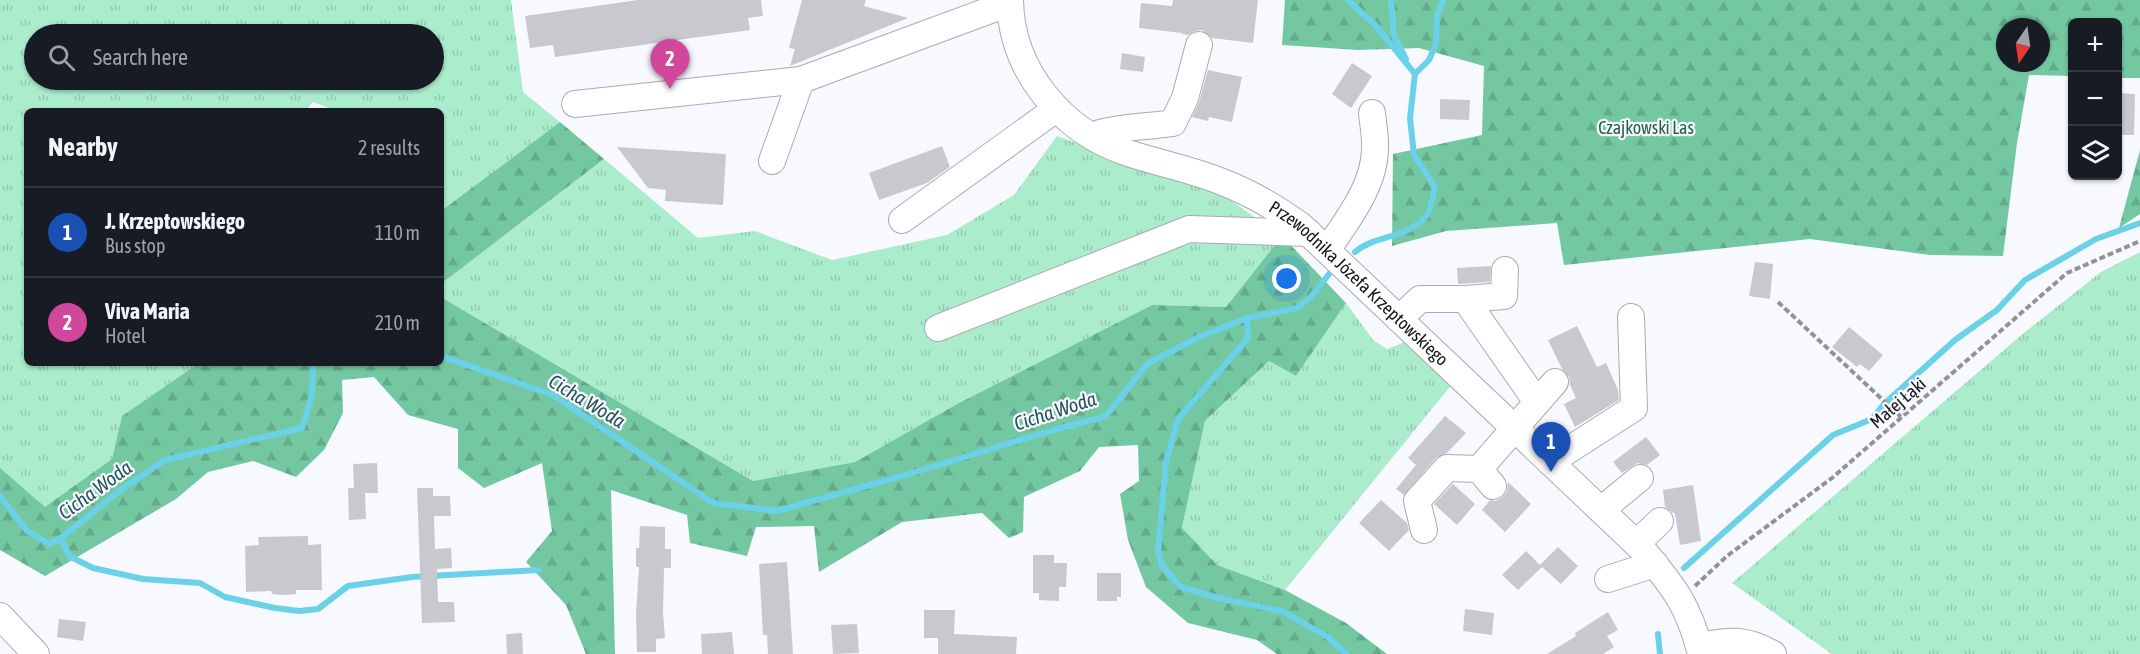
<!DOCTYPE html>
<meta charset="utf-8">
<style>
:root{--surface:#171b24;--page:#242831;--text:#f1f3f6;--muted:#9ea1a6;--line:#363941;--accent:#2563eb}
body{margin:0;font-family:"Asap Condensed",sans-serif;background:var(--page);color:var(--text)}
.controls{position:absolute;right:18px;top:18px;display:grid;overflow:hidden;border-radius:9px;box-shadow:0 2px 4px #0004}
.controls button{width:54px;height:54px;display:grid;place-items:center;padding:0;border:0;border-bottom:2px solid var(--line);background:var(--surface);color:var(--text);font:30px sans-serif}
.compass{position:absolute;left:1996px;top:18px;width:54px;height:54px;border-radius:50%;background:var(--surface);box-shadow:0 2px 4px #0004;rotate:193deg}
.you{position:absolute;left:1287px;top:279px;width:21px;height:21px;margin:-15px;border:4px solid #fff;border-radius:50%;background:#1a73e8;box-shadow:0 0 0 9px #1a73e833}
.badge{display:grid;place-items:center;width:39px;height:39px;border-radius:50%;background:var(--accent);color:#fff;font-size:20px;font-weight:700}
.pin{position:absolute;translate:-50% -50px;filter:drop-shadow(0 2px 3px #0008)}
.pin::after{content:'';position:absolute;top:32px;width:21px;height:18px;background:inherit;clip-path:polygon(0 0,100% 0,50% 100%)}
.list{margin:0;padding:0;list-style:none}
h2{display:flex;justify-content:space-between;align-items:center;height:78px;margin:0;padding:0 24px;font-size:26px}
h2 small{font-size:20px;font-weight:400;color:var(--muted)}
.list li{display:grid;grid-template-columns:39px 1fr auto;gap:18px;align-items:center;box-sizing:border-box;height:90px;padding:0 24px;border-top:2px solid var(--line)}
.list b{display:block;font-size:22px;white-space:nowrap}
.list p{margin:0;font-size:20px;white-space:nowrap;color:var(--muted)}
.list em{font-size:20px;font-style:normal;color:var(--muted)}
.icon{flex:none;width:33px;height:33px;fill:none;stroke:currentColor;stroke-width:2;stroke-linecap:round;stroke-linejoin:round}
.map{position:relative;flex:none;width:2140px;height:654px;overflow:hidden}
.search{position:absolute;background:var(--surface);box-shadow:0 2px 4px #0004;left:24px;top:24px;width:420px;height:66px;display:flex;align-items:center;gap:15px;box-sizing:border-box;padding:0 21px;border-radius:33px;color:var(--muted);font-size:22px}
.panel{position:absolute;background:var(--surface);box-shadow:0 2px 4px #0004;left:24px;top:108px;width:420px;height:258px;border-radius:9px}
.map>svg:first-child{display:block}
.grass{fill:url(#grass-tufts);fill-rule:evenodd}
.forest{fill:url(#forest-firs);fill-rule:evenodd}
.lines{fill:none;stroke-linecap:round;stroke-linejoin:round}
.stream{stroke:#6bd1e9;stroke-width:6}
.building{fill:#c7c9ce}
.minor-casing{stroke:#a9abaf;stroke-width:28}
.path{stroke:#919396;stroke-width:4;stroke-dasharray:6 3;stroke-linecap:butt}
.minor{stroke:#fff;stroke-width:26}
.labels{text-anchor:middle;stroke-width:4.5;stroke-linejoin:round;paint-order:stroke}
.park-label{font-size:18px;fill:#236248;stroke:#f7f9fe}
.street-label{font-size:18px;fill:#171819;stroke:#f7f9fe}
.water-label{font-size:20px;font-style:italic;fill:#24515c;stroke:#f7f9fe}
</style>
<div class="map">
<svg width="2140" height="654" viewBox="0 0 2140 654">
<defs>
<pattern id="grass-tufts" width="24" height="20" patternUnits="userSpaceOnUse" patternTransform="scale(1.5)"><rect width="24" height="20" fill="#aaeccb"/><path d="M3 7l-1-3M5 7V3M7 7l1-3M15 17l-1-3M17 17v-4M19 17l1-3" fill="none" stroke="#92caae"/></pattern>
<pattern id="forest-firs" width="22" height="20" patternUnits="userSpaceOnUse" patternTransform="scale(1.5)"><rect width="22" height="20" fill="#73c8a1"/><path d="M5 1l3.5 6h-7zM16 11l3.5 6h-7z" fill="#63ab8a"/></pattern>
</defs>
<rect width="100%" height="100%" fill="#f7f9fe"/>
<g class="grass">
<path d="M0 0H511L523 92 560 122 441 211V111H337L313 102 305 111H27V363H199L122 416 112 459 45 508 0 469ZM34 34H434V80H34Z"/>
<polygon points="1057,136 1223,195 1282,236 1226,307 1152,305 957,404 855,462 753,481 441,297 441,284 604,159 698,238 755,231 832,260 947,235 1014,195"/>
<polygon points="2140,252 2140,654 1832,654 1732,583 2025,332 2101,272"/>
<polygon points="1346,303 1373,340 1387,349 1405,342 1452,384 1285,590 1217,565 1182,529 1205,421 1269,361 1296,376"/>
</g>
<g class="forest">
<path d="M1285 0H2140V78H2118V22H2072V76L2029 75 2017 143 2003 256 1930 255 1810 239 1564 265 1557 223 1446 231 1392 246 1393 154 1482 135 1484 66 1419 48 1358 50 1282 45ZM2005 27H2041V63H2005Z"/>
<polygon points="560,122 604,159 441,284 441,211"/>
<polygon points="2140,150 2140,214 2119,228"/>
<polygon points="1282,236 1346,303 1296,376 1269,361 1205,421 1182,528 1217,565 1285,590 1346,623 1387,654 1277,654 1257,640 1188,623 1146,587 1128,540 1120,494 1139,481 1138,445 1099,447 1080,471 1024,497 1023,532 1009,538 982,513 902,522 819,572 814,526 756,527 747,556 690,543 687,515 611,490 615,654 586,654 566,605 526,562 552,531 542,463 484,488 458,468 458,429 408,415 374,377 342,380 343,413 324,450 296,477 253,461 208,472 176,499 45,576 0,550 0,468 45,507 112,459 122,416 199,363 441,363 441,297 753,481 855,462 957,404 1152,305 1226,307"/>
</g>
<g class="lines">
<g class="stream">
<polyline points="1348,0 1376,26 1415,74"/>
<polyline points="1391,0 1394,36 1406,59"/>
<path d="M1355 252C1376 234 1409 239 1427 215 1432 208 1433 195 1435 187L1414 155 1410 118 1415 74 1429 60 1436 44 1437 16 1443 0"/>
<polyline points="1247,318 1297,308 1311,297 1329,274"/>
<polyline points="441,356 553,395 713,503 777,511 909,474 1043,433 1106,416 1147,364 1199,337 1247,318 1248,338 1178,419 1166,462 1158,551 1162,566 1181,587 1218,598 1282,611 1328,637 1346,654"/>
<polyline points="0,496 27,531 49,544 61,538 122,489 165,460 302,428 312,395 313,363"/>
<polyline points="61,538 69,556 93,568 143,579 200,583 225,597 275,608 299,611 318,609 348,586 412,577 539,570"/>
<polyline points="1684,568 1833,435 1872,419 1884,404 1955,340 1997,310 2025,280 2096,239 2140,223"/>
<polyline points="1658,634 1660,654"/>
</g>
</g>
<g class="building">
<polygon points="638,0 761,0 763,16 748,18 750,30 555,57 553,45 530,48 525,16"/>
<polygon points="802,0 866,0 864,6 908,18 790,66 795,49 789,48"/>
<polygon points="1173,0 1258,0 1253,43 1212,38 1202,30 1195,31 1188,35 1182,34 1182,33 1139,28 1141,3 1172,6"/>
<polygon points="1122,53 1145,57 1143,72 1120,69"/>
<polygon points="1352,63 1372,76 1351,108 1332,94"/>
<polygon points="1208,70 1242,77 1232,122 1209,117 1208,121 1192,117 1199,102"/>
<polygon points="2118,93 2135,94 2134,135 2118,135"/>
<polygon points="1440,99 1470,100 1469,120 1440,119"/>
<polygon points="942,146 950,167 927,183 879,200 869,173"/>
<polygon points="617,147 726,154 723,205 665,201 666,190 648,188"/>
<polygon points="1755,262 1773,264 1770,299 1749,296"/>
<polygon points="1491,266 1490,282 1458,284 1457,268"/>
<polygon points="1577,326 1597,367 1606,363 1618,390 1619,400 1575,427 1564,404 1576,398 1570,385 1569,377 1562,369 1548,340"/>
<polygon points="1849,327 1883,355 1869,371 1860,364 1857,367 1832,347"/>
<polygon points="1445,416 1466,433 1447,453 1436,458 1404,495 1396,489 1416,465 1408,458"/>
<polygon points="1646,437 1660,455 1647,465 1637,463 1622,473 1613,462"/>
<polygon points="377,463 378,493 365,493 366,519 349,520 348,488 354,488 353,464"/>
<polygon points="1508,482 1531,504 1505,532 1482,510 1490,500 1496,501 1503,497 1507,491"/>
<polygon points="1453,484 1475,504 1457,525 1434,504"/>
<polygon points="1693,485 1701,541 1680,545 1675,514 1665,507 1663,490"/>
<polygon points="417,488 433,488 433,496 450,496 451,516 434,516 435,549 451,548 452,568 437,569 438,602 454,602 455,622 422,623"/>
<polygon points="1381,500 1407,523 1409,530 1389,551 1359,523"/>
<polygon points="640,526 665,527 665,549 671,549 671,568 664,568 663,613 665,638 656,639 656,652 637,652 636,614 639,567 636,567 636,548 639,548"/>
<polygon points="308,536 308,545 321,544 322,590 296,590 296,594 283,595 272,594 271,591 246,592 245,546 259,545 258,537"/>
<polygon points="1558,547 1578,566 1561,584 1542,567 1518,590 1502,575 1526,551 1540,565"/>
<polygon points="1033,555 1054,555 1054,563 1067,563 1066,587 1059,587 1059,601 1039,600 1039,593 1033,593"/>
<polygon points="787,562 793,654 768,654 767,635 763,635 759,564"/>
<polygon points="1097,573 1121,573 1121,597 1117,597 1117,601 1097,601"/>
<polygon points="1465,609 1494,613 1492,635 1463,631"/>
<polygon points="924,610 955,610 954,634 1017,637 1016,654 938,654 938,638 924,638"/>
<polygon points="1608,612 1618,630 1607,636 1614,647 1603,654 1547,654 1576,636 1575,633"/>
<polygon points="59,619 86,622 83,641 57,637"/>
<polygon points="857,624 859,653 833,654 831,625"/>
<polygon points="732,632 734,654 702,654 701,634"/>
<polygon points="522,633 523,654 507,654 506,634"/>
</g>
<g class="lines">
<defs>
<g id="minor">
<path id="s1" d="M1010 0C1011 71 1062 131 1128 153 1158 163 1190 169 1220 181 1249 192 1275 207 1300 225L1643 550C1674 587 1689 606 1701 654"/>
<polyline points="575,104 801,80"/>
<path d="M1096 139 1100 133C1124 126 1148 127 1173 123L1185 98 1199 45"/>
<polyline points="772,161 801,80 993,9 1010,5"/>
<polyline points="902,220 1056,109"/>
<path d="M1328 249C1347 220 1374 187 1375 150 1376 138 1373 125 1372 113"/>
<polyline points="1505,270 1504,296 1465,299 1537,402"/>
<polyline points="1399,319 1420,299 1465,299"/>
<polyline points="938,328 1189,229 1309,233"/>
<polyline points="1550,462 1634,408 1631,317"/>
<polyline points="1479,469 1555,382"/>
<polyline points="1601,510 1640,478"/>
<polyline points="1424,530 1417,501 1447,468 1479,469 1493,486"/>
<polyline points="1637,543 1660,521"/>
<polyline points="1608,579 1655,564"/>
<polyline points="0,616 36,654"/>
<path d="M1699 646C1729 640 1745 638 1773 654"/>
</g>
</defs>
<use href="#minor" class="minor-casing"/>
<g class="path">
<polyline points="1778,302 1901,417"/>
<polyline points="1695,586 1727,556 1832,478 2067,273 2140,241"/>
</g>
<use href="#minor" class="minor"/>
</g>
<g class="labels">
<g class="park-label">
<text x="1646" y="134">Czajkowski Las</text>
</g>
<g class="street-label">
<text dy="6" stroke="none"><textPath href="#s1" startOffset="476">Przewodnika Józefa Krzeptowskiego</textPath></text>
<text transform="translate(1898 403) rotate(-41)" y="6">Małej Łąki</text>
</g>
<g class="water-label">
<text transform="translate(587 401) rotate(31)" y="7">Cicha Woda</text>
<text transform="translate(1055 411) rotate(-18)" y="7">Cicha Woda</text>
<text transform="translate(95 490) rotate(-36)" y="7">Cicha Woda</text>
</g>
</g>
</svg>
<div class="controls">
<button>+</button>
<button>−</button>
<button><svg class="icon" aria-label="layers" viewBox="0 0 24 24"><path d="M12 4l9 5-9 5-9-5zM3 14l9 5 9-5"/></svg></button>
</div>
<svg class="compass" viewBox="-18 -18 36 36"><path d="M0-13l5 13h-10z" fill="#e53935"/><path d="M0 13l5-13h-10z" fill="#9ea1a6"/></svg>
<div class="you"></div>
<div class="pin badge" style="left:1551px;top:472px;background:#1a4fb4">1</div>
<div class="pin badge" style="left:670px;top:89px;background:#d1479c">2</div>
<div class="search"><svg class="icon" aria-label="search" viewBox="0 0 24 24"><circle cx="10" cy="10" r="6"/><path d="M15 15l6 6"/></svg>Search here</div>
<section class="panel">
<h2>Nearby<small>2 results</small></h2>
<ul class="list">
<li><span class="badge" style="background:#1a4fb4">1</span><div><b>J. Krzeptowskiego</b><p>Bus stop</p></div><em>110 m</em></li>
<li><span class="badge" style="background:#d1479c">2</span><div><b>Viva Maria</b><p>Hotel</p></div><em>210 m</em></li>
</ul>
</section>
</div>
